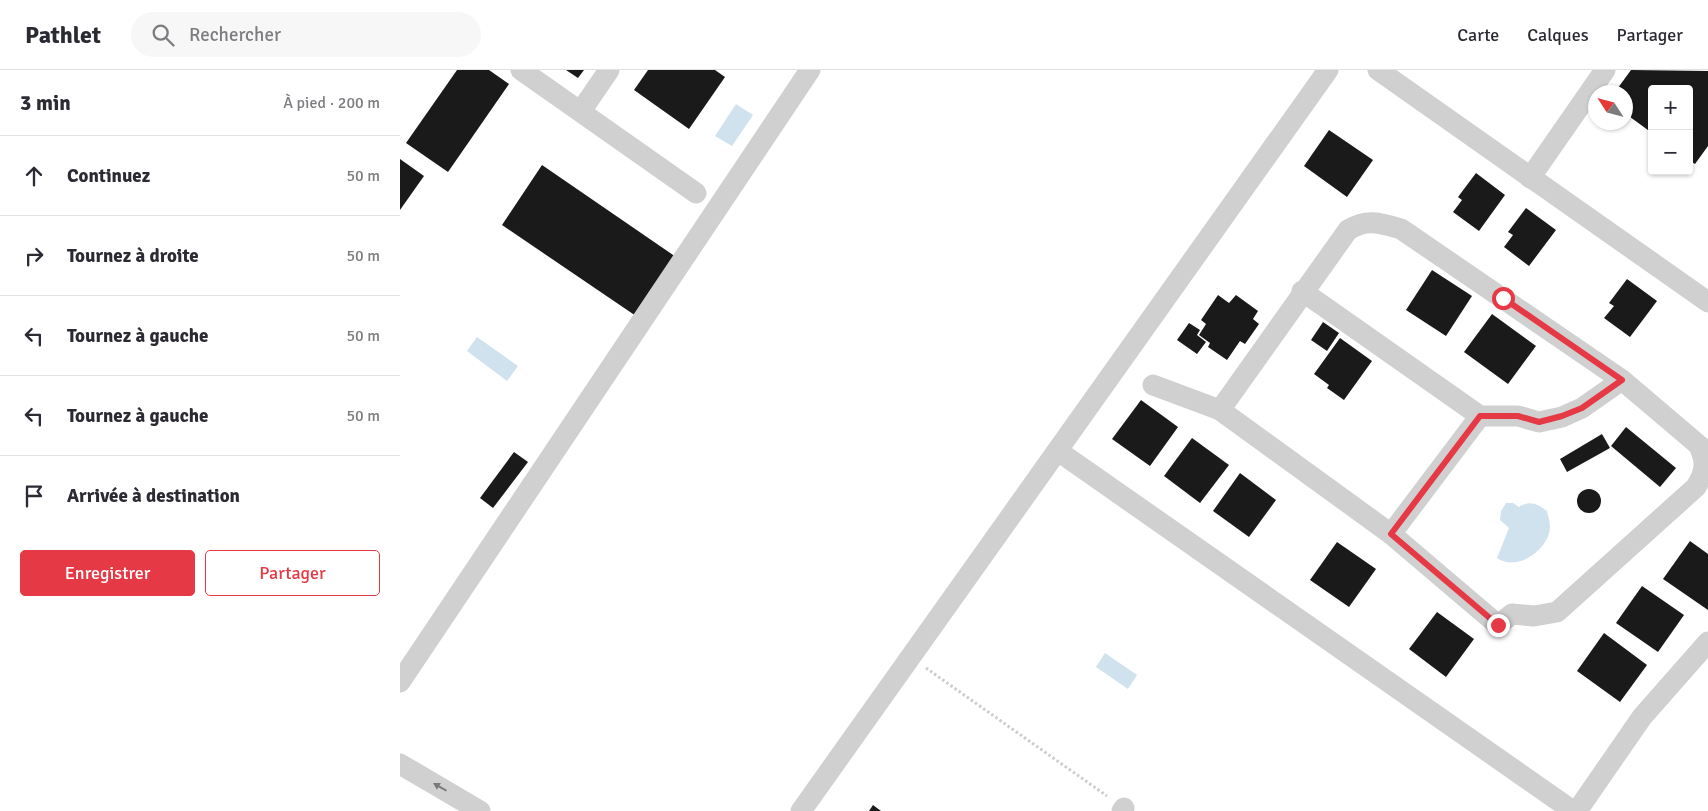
<!DOCTYPE html>
<html lang="fr">
<meta charset="utf-8">
<style>
:root{--surface:#fff;--page:#f7f7f7;--text:#2b2b33;--muted:#7c7c81;--line:#e1e1e2;--accent:#e63946}
body{margin:0;font-family:Signika,sans-serif;background:var(--page);color:var(--text)}
.controls{position:absolute;right:15px;top:15px;display:grid;overflow:hidden;border-radius:5px;box-shadow:0 1px 4px #0004}
.controls button{width:45px;height:45px;display:grid;place-items:center;padding:0;border:0;border-bottom:1px solid var(--line);background:var(--surface);color:var(--text);font:25px sans-serif}
.compass{position:absolute;left:1188px;top:15px;width:45px;height:45px;border-radius:50%;background:var(--surface);box-shadow:0 1px 4px #0004;rotate:306deg}
.stop{position:absolute;width:15px;height:15px;margin:-11px;border:4px solid #e63946;border-radius:50%;background:#fff}
.stop.end{background:#e63946;border-color:#fff;box-shadow:0 1px 5px #0008}
.list{margin:0;padding:0;list-style:none}
h2{display:flex;justify-content:space-between;align-items:center;height:65px;margin:0;padding:0 20px;font-size:21px}
h2 small{font-size:16px;font-weight:400;color:var(--muted)}
.list li{display:grid;grid-template-columns:32px 1fr auto;gap:15px;align-items:center;box-sizing:border-box;height:80px;padding:0 20px;border-top:1px solid var(--line)}
.list b{display:block;font-size:19px;white-space:nowrap}
.list em{font-size:16px;font-style:normal;color:var(--muted)}
.actions{display:flex;gap:10px;padding:15px 20px}
.actions a{flex:1;padding:11px 0;border:1px solid var(--accent);border-radius:5px;text-align:center;font-size:18px;color:var(--accent)}
.actions .main{background:var(--accent);color:#fff}
.icon{flex:none;width:28px;height:28px;fill:none;stroke:currentColor;stroke-width:2;stroke-linecap:round;stroke-linejoin:round}
.map{position:relative;flex:none;width:1308px;height:741px;overflow:hidden}
header{display:flex;align-items:center;gap:30px;box-sizing:border-box;height:70px;padding:0 25px;background:var(--surface);border-bottom:1px solid var(--line)}
header strong{font-size:24px}
nav{display:flex;gap:28px;margin-inline-start:auto;font-size:18px}
.search{width:350px;height:45px;background:var(--page);display:flex;align-items:center;gap:12px;box-sizing:border-box;padding:0 18px;border-radius:28px;color:var(--muted);font-size:19px}
main{display:flex}
aside{flex:1;background:var(--surface)}
.map>svg:first-child{display:block}
.water{fill:#cfe2ee}
.building{fill:#1a1a1a}
.lines{fill:none;stroke-linecap:round;stroke-linejoin:round}
.path{stroke:#cdcdcd;stroke-width:3;stroke-dasharray:2.5 2.5;stroke-linecap:butt}
.minor{stroke:#d0d0d0;stroke-width:21}
.oneway{fill:#7a7a7a}
.route{stroke:#e63946;stroke-width:6}
</style>
<header>
<strong>Pathlet</strong>
<div class="search"><svg class="icon" aria-label="search" viewBox="0 0 24 24"><circle cx="10" cy="10" r="6"/><path d="M15 15l6 6"/></svg>Rechercher</div>
<nav><a>Carte</a><a>Calques</a><a>Partager</a></nav>
</header>
<main>
<aside>
<h2>3 min<small>À pied · 200 m</small></h2>
<ul class="list">
<li><svg class="icon" aria-label="ahead" viewBox="0 0 24 24"><path d="M12 20V5M6 11l6-6 6 6"/></svg><div><b>Continuez</b></div><em>50 m</em></li>
<li><svg class="icon" aria-label="right" viewBox="0 0 24 24"><path d="M7 20v-9h11M14 6l5 5-5 5"/></svg><div><b>Tournez à droite</b></div><em>50 m</em></li>
<li><svg class="icon" aria-label="left" viewBox="0 0 24 24"><path d="M17 20v-9H6M10 6l-5 5 5 5"/></svg><div><b>Tournez à gauche</b></div><em>50 m</em></li>
<li><svg class="icon" aria-label="left" viewBox="0 0 24 24"><path d="M17 20v-9H6M10 6l-5 5 5 5"/></svg><div><b>Tournez à gauche</b></div><em>50 m</em></li>
<li><svg class="icon" aria-label="arrive" viewBox="0 0 24 24"><path d="M6 21V4h12l-3 4 3 4H6"/></svg><div><b>Arrivée à destination</b></div></li>
</ul>
<div class="actions"><a class="main">Enregistrer</a><a>Partager</a></div>
</aside>
<div class="map">
<svg width="1308" height="741" viewBox="0 0 1308 741">
<rect width="100%" height="100%" fill="#fff"/>
<g class="water">
<polygon points="336,34 353,45 332,76 315,66"/>
<polygon points="77,267 118,296 107,311 67,281"/>
<path d="M1106 433H1113L1119 437C1130 430 1137 434 1147 441 1148 446 1150 452 1150 457 1149 480 1117 502 1097 488L1109 458 1100 450 1101 441Z"/>
<polygon points="705,583 737,605 728,619 696,597"/>
</g>
<g class="building">
<polygon points="57,0 89,0 109,14 48,102 6,73"/>
<polygon points="166,0 184,0 178,8"/>
<polygon points="248,0 315,0 325,7 289,59 234,20"/>
<polygon points="1231,0 1308,1 1308,76 1295,94 1289,90 1289,19 1252,19 1252,63 1226,44 1226,22 1215,22"/>
<polygon points="929,60 973,90 947,127 904,96"/>
<polygon points="0,89 24,106 0,140"/>
<polygon points="142,95 276,187 236,246 102,155"/>
<polygon points="1076,103 1105,125 1079,161 1053,142 1062,130 1058,127"/>
<polygon points="1126,138 1156,160 1129,196 1104,177 1113,165 1108,162"/>
<polygon points="1032,200 1072,226 1046,266 1006,240"/>
<polygon points="1227,209 1257,231 1230,267 1204,248 1214,236 1209,233"/>
<polygon points="818,225 829,233 836,225 858,241 853,249 859,254 845,274 840,271 827,290 808,277 810,273 799,265 806,254 801,250"/>
<polygon points="1092,244 1136,276 1108,314 1064,282"/>
<polygon points="923,252 939,263 927,281 911,270"/>
<polygon points="789,253 800,260 797,265 806,272 797,284 777,270"/>
<polygon points="940,268 972,291 944,330 927,318 929,315 914,304"/>
<polygon points="741,330 778,357 750,396 712,369"/>
<polygon points="1226,357 1276,398 1260,417 1211,376"/>
<polygon points="1202,364 1210,378 1167,402 1160,389"/>
<polygon points="792,368 829,395 800,433 764,406"/>
<polygon points="114,382 128,392 93,438 80,428"/>
<polygon points="840,403 876,430 849,467 813,441"/>
<circle cx="1189" cy="431" r="12"/>
<polygon points="1290,471 1308,484 1308,540 1263,509"/>
<polygon points="937,472 976,499 949,537 910,510"/>
<polygon points="1242,516 1284,545 1258,582 1216,553"/>
<polygon points="1037,542 1074,569 1046,607 1009,579"/>
<polygon points="1204,563 1247,595 1220,632 1177,601"/>
<polygon points="473,735 481,741 469,741"/>
</g>
<g class="lines">
<polyline class="path" points="526,598 707,726"/>
<g class="minor">
<polyline points="121,0 296,123"/>
<polyline points="978,0 1308,232"/>
<polyline points="181,41 209,0"/>
<polyline points="1130,108 1205,0"/>
<polyline points="902,221 1080,346 1118,346 1139,352 1162,347 1182,338 1222,310"/>
<path d="M753 315 820 340 991 464 1098 555 1112 544 1134 546 1157 542 1296 417C1305 402 1307 393 1299 376"/>
<path d="M820 340 948 160C967 148 981 153 1001 159L1222 310 1308 383"/>
<polyline points="658,381 1173,741"/>
<polyline points="991,464 1080,346"/>
<polyline points="0,612 410,0"/>
<polyline points="0,694 80,741"/>
<polyline points="401,741 928,0"/>
<polyline points="722,741 724,738"/>
<polyline points="1177,741 1242,647 1308,572"/>
</g>
</g>
<defs><path id="oneway-solid" d="M-6-.8H1V-3.2L6.5 0L1 3.2V.8H-6Z" transform="scale(1.25)"/></defs>
<use class="oneway" href="#oneway-solid" transform="translate(40 717) rotate(-150)"/>
<g class="lines">
<polyline class="route" points="1098,555 991,464 1080,346 1118,346 1139,352 1162,346 1182,338 1222,310 1103,228"/>
</g>
</svg>
<div class="controls">
<button>+</button>
<button>−</button>
</div>
<svg class="compass" viewBox="-18 -18 36 36"><path d="M0-13l5 13h-10z" fill="#e53935"/><path d="M0 13l5-13h-10z" fill="#7c7c81"/></svg>
<div class="stop" style="left:1103px;top:228px"></div>
<div class="stop end" style="left:1098px;top:555px"></div>
</div>
</main>
